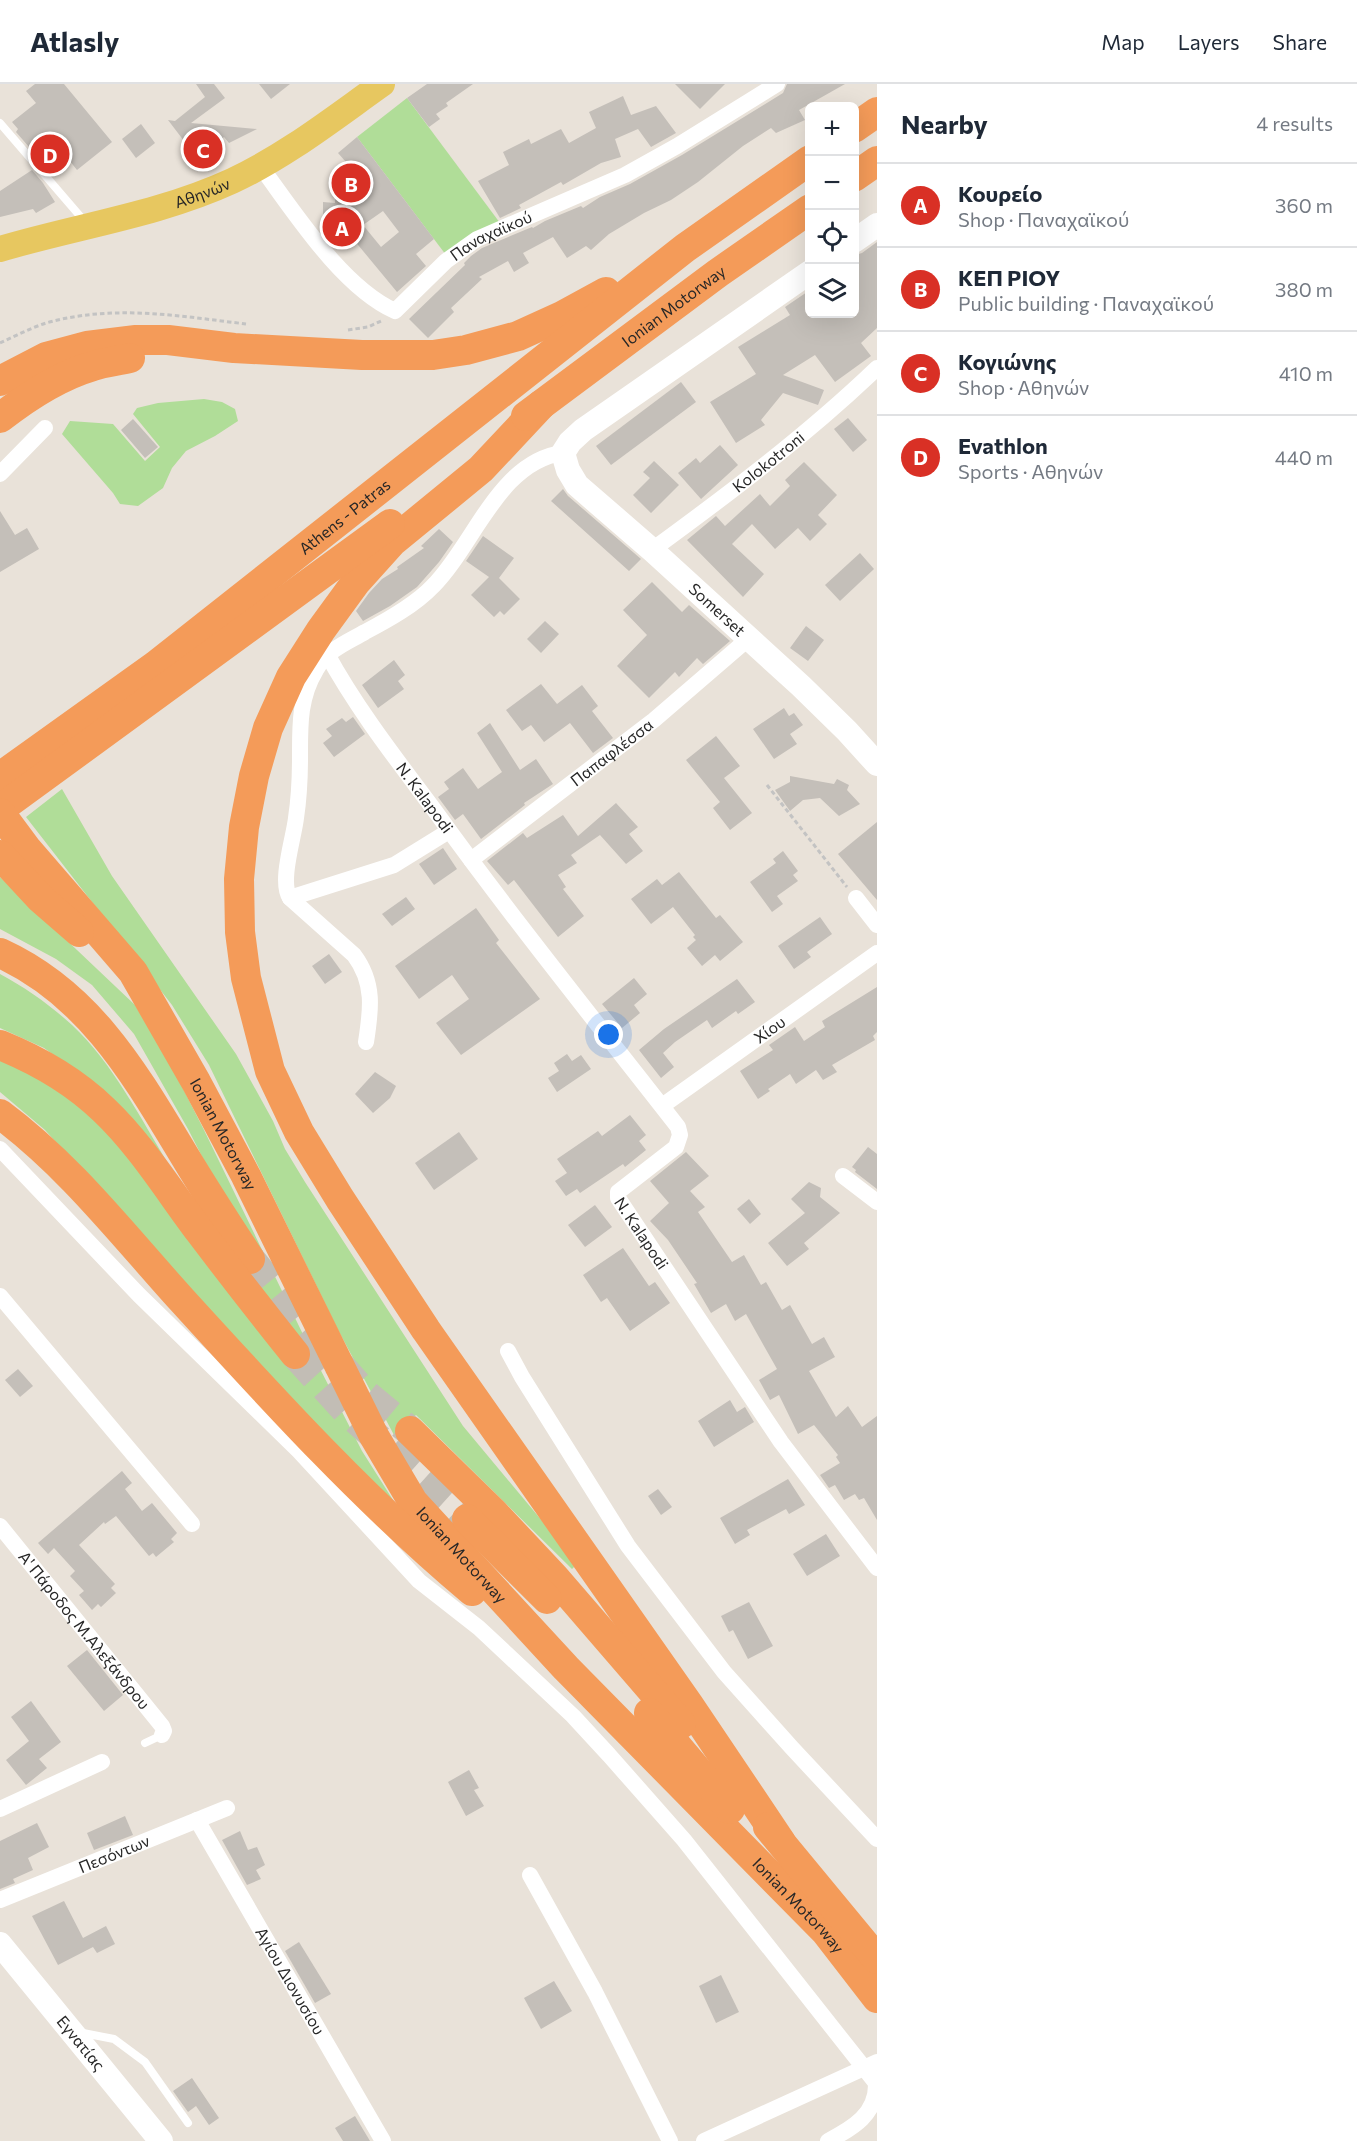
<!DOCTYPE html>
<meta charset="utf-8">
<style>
:root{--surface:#fff;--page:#f6f6f7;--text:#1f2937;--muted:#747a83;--line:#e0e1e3;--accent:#d93025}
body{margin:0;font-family:Commissioner,sans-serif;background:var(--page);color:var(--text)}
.controls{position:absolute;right:18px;top:18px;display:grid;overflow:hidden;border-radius:9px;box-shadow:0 6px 24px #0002}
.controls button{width:54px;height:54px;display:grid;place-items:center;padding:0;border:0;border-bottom:2px solid var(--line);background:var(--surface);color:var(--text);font:30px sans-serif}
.you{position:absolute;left:609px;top:951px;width:21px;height:21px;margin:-15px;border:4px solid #fff;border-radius:50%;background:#1a73e8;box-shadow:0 0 0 9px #1a73e833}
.badge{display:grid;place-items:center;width:39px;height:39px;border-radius:50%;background:var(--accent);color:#fff;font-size:20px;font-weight:700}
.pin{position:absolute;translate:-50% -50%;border:3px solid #fff;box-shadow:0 2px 6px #0006}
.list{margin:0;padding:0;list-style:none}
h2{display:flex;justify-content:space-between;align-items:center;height:78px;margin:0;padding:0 24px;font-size:26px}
h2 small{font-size:20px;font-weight:400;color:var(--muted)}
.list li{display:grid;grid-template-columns:39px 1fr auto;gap:18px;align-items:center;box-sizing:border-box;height:84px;padding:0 24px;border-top:2px solid var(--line)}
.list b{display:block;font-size:22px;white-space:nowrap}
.list p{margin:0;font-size:20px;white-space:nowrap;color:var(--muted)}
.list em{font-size:20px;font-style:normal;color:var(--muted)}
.icon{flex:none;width:33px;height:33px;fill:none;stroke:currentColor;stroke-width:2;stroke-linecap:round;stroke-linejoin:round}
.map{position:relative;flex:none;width:877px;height:2057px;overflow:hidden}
header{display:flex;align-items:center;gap:36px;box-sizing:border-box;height:84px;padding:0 30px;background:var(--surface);border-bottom:2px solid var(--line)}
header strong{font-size:28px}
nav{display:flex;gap:33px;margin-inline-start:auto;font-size:21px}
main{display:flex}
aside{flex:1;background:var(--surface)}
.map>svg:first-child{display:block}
.green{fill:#b0dd98}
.building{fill:#c4bfb9;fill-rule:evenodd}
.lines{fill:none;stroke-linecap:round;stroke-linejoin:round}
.highway-tunnel{stroke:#c2bdb5;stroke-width:30;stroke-dasharray:30 15;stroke-linecap:butt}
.path{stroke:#c3c3c3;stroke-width:3;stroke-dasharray:4.5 3;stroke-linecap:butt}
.lane{stroke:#fff;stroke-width:8}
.street{stroke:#fff;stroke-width:16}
.secondary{stroke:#fff;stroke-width:24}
.primary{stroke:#e7c760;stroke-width:26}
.highway{stroke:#f49b59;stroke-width:30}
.labels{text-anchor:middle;stroke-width:6;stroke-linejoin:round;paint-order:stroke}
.street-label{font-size:16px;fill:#272727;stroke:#fff}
</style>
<header>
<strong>Atlasly</strong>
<nav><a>Map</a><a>Layers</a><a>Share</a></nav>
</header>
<main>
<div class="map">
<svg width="877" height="2057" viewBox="0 0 877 2057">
<rect width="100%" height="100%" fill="#e9e2d9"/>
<g class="green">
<polygon points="407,14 500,139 446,171 357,53"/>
<polygon points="204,315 222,318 235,325 238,337 215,352 186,367 172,384 163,404 138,422 120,420 113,409 62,350 70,337 113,340 145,377 160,363 133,330 137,324 158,319"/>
<polygon points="62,705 112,792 236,970 273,1037 285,1065 305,1098 463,1342 553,1450 575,1482 572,1485 416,1331 394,1351 336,1242 209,981 172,921 26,733"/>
<polygon points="0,793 135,921 171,981 204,1046 313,1271 362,1367 412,1446 255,1279 45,1046 0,1008 0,972 81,1017 240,1188 214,1096 188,1045 134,950 92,901 56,875 0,845"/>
<path d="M0 890C26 904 50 921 72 941 112 978 141 1035 169 1081L90 997 44 964 0 944Z"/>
</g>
<g class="building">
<polygon points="35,0 64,0 112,58 77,86 66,72 49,86 16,48 18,45 12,38 36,19 26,7"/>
<polygon points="196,0 214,0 225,14 191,39 257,45 229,59 224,53 197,74 168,36 175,37 205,13"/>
<polygon points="259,0 290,0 271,15"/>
<polygon points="427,0 473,0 446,19 448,22 436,30 440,35 429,43 407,14"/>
<polygon points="675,0 725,0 700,25"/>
<polygon points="787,0 845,0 799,26 805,36 776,49 771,44 743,62 698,98 671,116 644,129 609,150 591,166 586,162 567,174 553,153 523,169 529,179 514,188 508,177 479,193 482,195 451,224 454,228 428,254 409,235 465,181 464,179 471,172 482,164 532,143 533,144 545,137 581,122 583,124 600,113 630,100 682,71 783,9"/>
<polygon points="623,12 631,31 656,22 676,49 651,63 638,45 615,55 621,73 601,79 563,101 561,98 519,121 521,124 500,134 478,97 509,81 503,68 529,55 531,60 561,45 569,59 596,44 589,28"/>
<polygon points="141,40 155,59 136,74 122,55"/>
<path d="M357 53 434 155 416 170 426 182 397 208 349 150 346 152 342 147 339 150 323 132V118L335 119V109L346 110V101L367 102 338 69ZM383 127 399 148 381 163 363 141Z"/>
<polygon points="32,86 43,99 55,118 36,129 33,125 0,133 0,107"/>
<polygon points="877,158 877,244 861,259 871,272 835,298 815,271 783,291 824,306 818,321 783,309 761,336 765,341 736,359 710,318 756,290 738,263 790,231 785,223 810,206 810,230 855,230 855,171 862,169"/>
<polygon points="681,298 696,318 611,381 596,362"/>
<polygon points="848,334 867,356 853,368 834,345"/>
<polygon points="133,335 158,363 145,374 121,346"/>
<polygon points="720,361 738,381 701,415 678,389 696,374 700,379"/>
<polygon points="654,377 679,401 651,429 633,411 650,394 643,388"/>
<polygon points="804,378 837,411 818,431 827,440 810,457 798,444 775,465 752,440 732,460 764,490 743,513 687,456 716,432 725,442 760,410 770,422 790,402 785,396"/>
<polygon points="563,405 568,412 641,475 629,487 551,417"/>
<polygon points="0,427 15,451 27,444 39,465 0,488"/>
<polygon points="439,445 453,458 439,478 417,503 390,522 363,537 356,527 369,509 382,495 398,485 397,483 424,464 421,462"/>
<polygon points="483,452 514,474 499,494 520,515 504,531 500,527 494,533 471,511 489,493 466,477"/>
<polygon points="860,469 874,485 840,517 825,501"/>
<polygon points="652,498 682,528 689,521 730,557 703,580 697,574 679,593 675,588 649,614 617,582 647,551 623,526"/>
<polygon points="545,537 559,550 541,569 527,555"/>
<polygon points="806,542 824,556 808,577 790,564"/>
<polygon points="394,576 405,591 398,597 404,605 378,624 362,601"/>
<polygon points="541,600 557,620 582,601 598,622 592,627 613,654 593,669 570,639 544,658 531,641 522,647 506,626"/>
<polygon points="784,624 789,632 794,629 803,641 790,650 797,660 774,675 753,645"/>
<polygon points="353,633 365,650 334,673 323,659 332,652 326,645 342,634 346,638"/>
<polygon points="490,639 520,686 536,675 553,700 524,719 525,721 481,755 463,730 455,736 438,713 449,705 444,698 463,684 478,705 502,688 477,649"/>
<polygon points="716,652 740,682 724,694 752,729 730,746 713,724 720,718 686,676"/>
<polygon points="790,692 834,700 837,695 849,701 847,706 860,720 839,732 820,714 803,716 790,727 775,706 790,698"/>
<polygon points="616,719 638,743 629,750 643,767 626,780 600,751 571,771 577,779 558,791 566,803 563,805 584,832 558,853 514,796 508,801 487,777 523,749 527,754 563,731 578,752"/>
<polygon points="877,738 877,816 838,770"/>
<polygon points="443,764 457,785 434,801 419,780"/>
<polygon points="783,767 798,787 793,791 798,797 777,812 783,820 772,828 750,798 776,779 773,775"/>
<polygon points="679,788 716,834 720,831 743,858 720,877 715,871 702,882 687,864 696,856 693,853 695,851 673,823 651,840 631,815 657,795 662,801"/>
<polygon points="406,813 415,825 392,842 382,830"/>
<polygon points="476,824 499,856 496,859 540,915 461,971 436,939 469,915 452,891 419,915 395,882"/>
<polygon points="820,833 832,850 807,868 811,873 794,885 778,862"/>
<polygon points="329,870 342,888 325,900 312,882"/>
<polygon points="634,894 647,910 634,921 640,929 622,944 602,920"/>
<polygon points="737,895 755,918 738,930 736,927 712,944 707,936 675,958 663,969 674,983 661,994 639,966 664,945"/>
<polygon points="877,903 877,948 873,952 875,956 832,981 837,988 823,996 816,986 796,1000 790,990 768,1005 770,1007 758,1015 740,987 773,966 769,961 795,943 804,957 825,943 822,937"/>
<polygon points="567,970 572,977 581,971 591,985 557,1008 548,994 559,987 554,979"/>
<polygon points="375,988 396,1002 390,1014 373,1029 355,1010"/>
<polygon points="630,1031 646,1051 639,1057 646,1066 625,1083 623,1080 580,1109 577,1105 566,1112 555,1097 567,1089 557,1075 598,1047 602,1052"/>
<polygon points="459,1048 478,1075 434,1106 415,1079"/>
<polygon points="868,1063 877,1070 877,1105 855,1088 856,1086 852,1083"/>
<polygon points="686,1068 709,1092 690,1107 705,1123 698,1128 732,1178 744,1171 761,1201 766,1198 782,1226 790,1221 812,1260 824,1253 835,1273 809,1287 836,1333 848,1322 862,1343 877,1332 877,1436 864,1414 859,1416 855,1410 844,1416 835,1401 829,1404 820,1391 840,1379 836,1373 838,1371 814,1341 798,1350 779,1311 770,1316 759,1296 777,1285 746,1230 735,1237 726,1220 711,1229 694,1200 697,1199 668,1156 650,1137 669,1119 650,1097"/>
<polygon points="809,1098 821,1104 820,1113 840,1129 804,1159 809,1165 787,1182 768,1159 805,1129 791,1115"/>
<polygon points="749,1115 761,1130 750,1140 737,1125"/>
<polygon points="595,1121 612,1143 585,1163 568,1141"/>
<polygon points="623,1164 649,1202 655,1198 670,1219 630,1247 607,1214 601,1218 583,1191"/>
<polygon points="18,1285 33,1302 20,1313 5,1296"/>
<polygon points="730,1316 737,1328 745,1323 754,1338 714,1363 698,1337"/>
<polygon points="122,1387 132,1399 125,1405 142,1427 152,1419 177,1449 171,1455 174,1458 156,1473 153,1469 149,1472 116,1432 105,1440 104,1438 79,1461 115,1500 111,1504 116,1509 101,1523 98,1520 92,1526 79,1511 84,1507 70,1492 75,1487 54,1464 48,1470 38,1459"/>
<polygon points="788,1395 805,1421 789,1430 786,1425 747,1446 750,1451 735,1460 720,1434"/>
<polygon points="658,1405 672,1423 661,1431 648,1412"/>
<polygon points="826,1450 840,1472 807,1492 793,1470"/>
<polygon points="749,1518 773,1562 748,1575 733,1546 729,1548 721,1532"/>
<polygon points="87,1566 123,1611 104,1627 67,1582"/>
<polygon points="31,1617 61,1658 39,1675 47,1684 26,1701 6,1676 29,1657 11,1633"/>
<polygon points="469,1686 479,1704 474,1706 484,1722 466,1732 448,1698"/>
<polygon points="125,1732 133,1751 94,1766 87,1749"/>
<polygon points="37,1739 49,1763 28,1774 33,1786 13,1795 15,1799 0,1805 0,1757"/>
<polygon points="240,1747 248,1766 257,1763 265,1781 256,1786 261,1795 247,1801 222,1756"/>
<polygon points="64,1817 83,1854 106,1842 115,1860 97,1869 93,1863 58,1881 32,1832"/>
<polygon points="299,1858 331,1910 315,1919 285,1867"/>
<polygon points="721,1891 739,1928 716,1939 699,1902"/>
<polygon points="554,1897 572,1927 541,1945 524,1914"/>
<polygon points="192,1994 219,2034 209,2041 196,2022 188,2028 173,2007"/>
<polygon points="355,2032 370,2057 343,2057 335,2044"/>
</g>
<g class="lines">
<g class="highway-tunnel">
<polyline points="250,1175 302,1239 365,1310 410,1347"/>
<polyline points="295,1270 346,1326 467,1435"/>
</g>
<g class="path">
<polyline points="348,246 368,243 381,237"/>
<path d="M0 259C15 252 31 244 46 239 113 220 179 232 246 240"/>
<polyline points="767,701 847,803"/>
</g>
<g class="lane">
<polyline points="0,39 86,139"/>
<polyline points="145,1659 162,1651"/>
<polyline points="78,1948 114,1955 145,1978 188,2039"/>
</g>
<g class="street">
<path id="s1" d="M261 83C295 129 342 203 395 227L446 177 477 155 625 91 677 62 777 0"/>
<polyline points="0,390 45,344"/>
<path id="s2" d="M652 466C730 409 807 351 877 284"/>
<path id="s3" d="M327 570C357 625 397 676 435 727 513 835 596 938 678 1043L680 1051 676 1063 618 1108V1114L781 1358 877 1484"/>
<path id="s4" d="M471 776 654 636 748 555"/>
<polyline points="290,814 394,781 449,747"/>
<polyline points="856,814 877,841"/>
<path d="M366 958C371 926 375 899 354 871L290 814C279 798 294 753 296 734 299 714 300 694 300 674 300 642 299 614 316 586 327 566 346 559 365 548 388 536 415 521 433 502 474 461 499 377 563 369"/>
<path id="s5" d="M662 1022 877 869"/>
<path d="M0 1065 139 1211 299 1367 419 1497 479 1544 573 1632 609 1671 684 1756 876 1999C877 2030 853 2044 828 2057"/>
<polyline points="843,1092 877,1118"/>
<polyline points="0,1212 192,1440"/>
<polyline points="508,1267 522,1293 628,1462 724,1588 792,1664 877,1755"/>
<path id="s6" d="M0 1442 162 1642 164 1647 162 1651"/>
<polyline points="0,1725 102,1678"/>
<path id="s7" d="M197 1736 383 2057"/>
<polyline points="530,1791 595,1908 670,2057"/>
<path id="s8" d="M0 1816 227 1724"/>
<polyline points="704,2057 877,1978"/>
</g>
<g class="secondary">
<polyline points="854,157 877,141"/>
<path id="s9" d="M810 188 583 346 570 358 563 369 568 386 577 401 652 466 801 602 847 647 877 680"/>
<path id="s10" d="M0 1860 161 2057"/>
</g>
<path class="primary" id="s11" d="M0 165C77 142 158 131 232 97 286 72 334 34 382 0"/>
<g class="highway">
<polyline points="854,44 877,28"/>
<polyline points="854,93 877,77"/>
<polyline points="0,297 46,273 87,262 136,256 168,256 234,264 362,271 433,271 466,266 518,252 562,232 606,208"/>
<polyline points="541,321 481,385 392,458 356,498 321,546 291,593 268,644 254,692 244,743 239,795 240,848 246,894 270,987 299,1048 340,1115 426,1246 689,1621 781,1758"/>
<path id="s12" d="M526 332 718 189 810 125"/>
<path d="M0 334C28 312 59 292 93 282 105 278 118 277 130 274"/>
<path id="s13" d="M0 693 155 582 685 164 810 76"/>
<polyline points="0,725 390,440"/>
<path id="s14" d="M0 729 26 764 133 888 196 998 246 1092 374 1352 413 1418 566 1584 826 1848 877 1914"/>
<polyline points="0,771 41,815 79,848"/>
<path d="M0 869C90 910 135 990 184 1071 205 1106 227 1140 250 1175"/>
<path d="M0 961C37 976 75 998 104 1026 141 1061 169 1107 200 1148 231 1189 263 1230 295 1270"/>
<path d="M0 1030C69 1081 123 1151 181 1215 273 1316 367 1419 472 1507"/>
<polyline points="410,1347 494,1429 555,1494 681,1640"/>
<polyline points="467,1435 547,1515"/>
<polyline points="649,1629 730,1725"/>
<polyline points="768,1743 877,1875"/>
</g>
</g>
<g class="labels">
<g class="street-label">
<text dy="6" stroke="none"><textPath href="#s11" startOffset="210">Αθηνών</textPath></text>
<text dy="6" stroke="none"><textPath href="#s1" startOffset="322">Παναχαϊκού</textPath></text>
<text dy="6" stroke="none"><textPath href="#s12" startOffset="184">Ionian Motorway</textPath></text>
<text dy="6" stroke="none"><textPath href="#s2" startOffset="146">Kolokotroni</textPath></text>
<text dy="6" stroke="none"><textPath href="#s13" startOffset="432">Athens - Patras</textPath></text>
<text dy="6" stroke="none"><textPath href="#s9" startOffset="530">Somerset</textPath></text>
<text dy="6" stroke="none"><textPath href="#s4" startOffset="177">Παπαφλέσσα</textPath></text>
<text dy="6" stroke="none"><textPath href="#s3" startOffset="174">N. Kalapodi</textPath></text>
<text dy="6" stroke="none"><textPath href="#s5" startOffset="132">Χίου</textPath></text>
<text dy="6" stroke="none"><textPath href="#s14" startOffset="393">Ionian Motorway</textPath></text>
<text dy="6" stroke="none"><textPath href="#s3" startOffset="732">N. Kalapodi</textPath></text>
<text dy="6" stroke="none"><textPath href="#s14" startOffset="879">Ionian Motorway</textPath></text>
<text dy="6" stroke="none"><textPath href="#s6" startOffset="134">Α' Πάροδος Μ.Αλεξάνδρου</textPath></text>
<text dy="6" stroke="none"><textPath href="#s8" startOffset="123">Πεσόντων</textPath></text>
<text dy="6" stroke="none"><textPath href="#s14" startOffset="1365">Ionian Motorway</textPath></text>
<text dy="6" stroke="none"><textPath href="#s7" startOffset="186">Αγίου Διονυσίου</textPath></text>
<text dy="6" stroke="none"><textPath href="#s10" startOffset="128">Εγνατίας</textPath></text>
</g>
</g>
</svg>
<div class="controls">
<button>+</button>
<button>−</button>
<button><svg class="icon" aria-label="locate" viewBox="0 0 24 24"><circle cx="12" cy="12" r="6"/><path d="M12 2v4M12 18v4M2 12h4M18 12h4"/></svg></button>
<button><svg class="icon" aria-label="layers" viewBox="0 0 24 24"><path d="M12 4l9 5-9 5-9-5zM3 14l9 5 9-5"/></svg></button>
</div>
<div class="you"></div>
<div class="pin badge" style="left:342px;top:143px">A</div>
<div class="pin badge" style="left:351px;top:99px">B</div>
<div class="pin badge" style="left:203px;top:65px">C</div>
<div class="pin badge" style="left:50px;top:70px">D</div>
</div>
<aside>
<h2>Nearby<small>4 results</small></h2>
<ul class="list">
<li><span class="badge">A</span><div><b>Κουρείο</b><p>Shop · Παναχαϊκού</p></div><em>360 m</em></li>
<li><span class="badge">B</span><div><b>ΚΕΠ ΡΙΟΥ</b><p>Public building · Παναχαϊκού</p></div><em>380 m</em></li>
<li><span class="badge">C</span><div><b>Κογιώνης</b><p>Shop · Αθηνών</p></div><em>410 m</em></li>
<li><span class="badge">D</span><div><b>Evathlon</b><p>Sports · Αθηνών</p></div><em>440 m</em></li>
</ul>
</aside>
</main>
